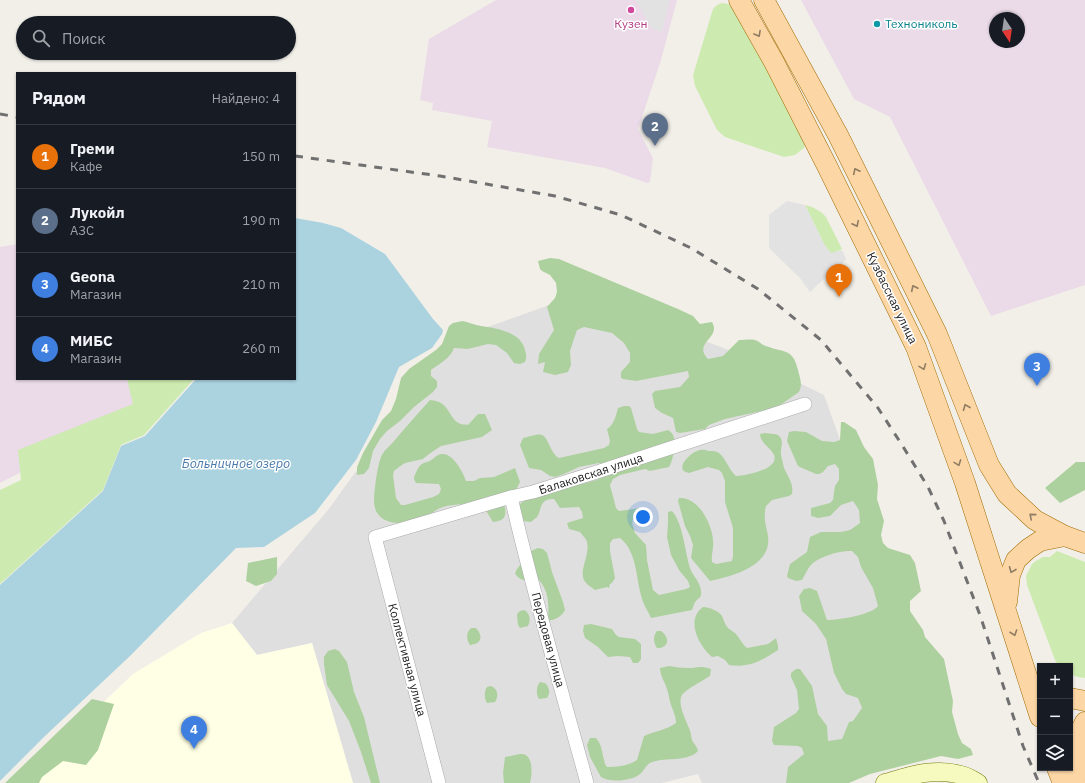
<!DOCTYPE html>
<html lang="ru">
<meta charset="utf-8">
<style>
:root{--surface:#171b24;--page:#242831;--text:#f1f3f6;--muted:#9ea1a6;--line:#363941;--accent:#ea580c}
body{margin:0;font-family:"IBM Plex Sans",sans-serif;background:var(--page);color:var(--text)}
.controls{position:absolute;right:12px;bottom:12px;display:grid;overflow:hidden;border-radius:0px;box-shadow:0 1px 3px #0004}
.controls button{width:36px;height:36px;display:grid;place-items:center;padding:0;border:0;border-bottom:1px solid var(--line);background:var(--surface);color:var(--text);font:20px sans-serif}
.compass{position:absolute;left:989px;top:12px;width:36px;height:36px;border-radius:50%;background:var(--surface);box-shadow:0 1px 3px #0004;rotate:167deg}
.you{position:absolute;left:643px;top:517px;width:14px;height:14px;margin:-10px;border:3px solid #fff;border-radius:50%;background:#1a73e8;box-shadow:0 0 0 6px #1a73e833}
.badge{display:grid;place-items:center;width:26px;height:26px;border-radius:50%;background:var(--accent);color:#fff;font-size:13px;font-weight:700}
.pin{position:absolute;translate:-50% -33px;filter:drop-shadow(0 1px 2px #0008)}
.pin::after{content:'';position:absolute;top:21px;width:14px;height:12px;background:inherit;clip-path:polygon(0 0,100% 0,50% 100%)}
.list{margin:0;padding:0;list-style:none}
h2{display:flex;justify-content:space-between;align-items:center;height:52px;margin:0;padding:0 16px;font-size:17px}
h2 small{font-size:13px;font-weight:400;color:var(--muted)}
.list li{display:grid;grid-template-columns:26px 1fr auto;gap:12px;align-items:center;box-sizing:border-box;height:64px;padding:0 16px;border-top:1px solid var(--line)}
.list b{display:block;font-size:15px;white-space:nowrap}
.list p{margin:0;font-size:13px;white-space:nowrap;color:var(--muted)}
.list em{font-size:13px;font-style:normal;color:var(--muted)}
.icon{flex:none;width:22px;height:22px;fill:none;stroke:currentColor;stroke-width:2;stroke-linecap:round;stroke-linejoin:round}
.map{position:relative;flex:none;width:1085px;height:783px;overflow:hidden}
.search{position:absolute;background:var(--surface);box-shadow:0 1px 3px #0004;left:16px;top:16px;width:280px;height:44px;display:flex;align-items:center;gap:10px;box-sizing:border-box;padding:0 14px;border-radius:22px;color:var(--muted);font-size:15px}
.panel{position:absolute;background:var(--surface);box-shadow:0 1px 3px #0004;left:16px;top:72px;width:280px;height:308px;border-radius:0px}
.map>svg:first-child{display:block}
.residential{fill:#e0dfdf}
.industrial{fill:#ebdbe8;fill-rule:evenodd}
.education{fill:#ffffe5}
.grass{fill:#cdebb0}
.forest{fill:#add19e}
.parking{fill:#e2e2e2}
.water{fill:#aad3df}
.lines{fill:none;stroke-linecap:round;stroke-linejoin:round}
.minor-casing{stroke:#a9a9a9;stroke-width:14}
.secondary-casing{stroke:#707d05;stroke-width:19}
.primary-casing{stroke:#a06b00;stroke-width:21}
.minor{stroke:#fff;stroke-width:13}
.secondary{stroke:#f7fabf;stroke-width:18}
.primary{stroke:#fcd6a4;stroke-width:20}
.rail{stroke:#707070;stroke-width:3;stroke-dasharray:8 8;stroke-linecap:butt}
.oneway{stroke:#8f7c63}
.hotel-dot{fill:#d1479c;stroke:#fff;stroke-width:1.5}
.culture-dot{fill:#0f9aa8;stroke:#fff;stroke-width:1.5}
.labels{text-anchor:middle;stroke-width:3;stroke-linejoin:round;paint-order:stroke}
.hotel-label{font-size:12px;fill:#b23c85;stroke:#fff}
.culture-label{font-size:12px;fill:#0d838f;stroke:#fff;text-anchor:start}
.street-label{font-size:12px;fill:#222;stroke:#fff}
.water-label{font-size:13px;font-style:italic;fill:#4a7aab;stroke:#fff}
</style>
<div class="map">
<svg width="1085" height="783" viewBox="0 0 1085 783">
<rect width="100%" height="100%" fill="#f2efe9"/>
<polygon class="residential" points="580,294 742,355 824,395 884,562 932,729 818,783 702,783 698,774 662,783 353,783 312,643 257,655 232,623 328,510 451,340"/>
<g class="industrial">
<polygon points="496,0 677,0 661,60 638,129 653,158 650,182 647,183 605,168 487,147 492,121 432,110 433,103 420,100 429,39"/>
<path d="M801 0H1085V285L991 316 890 117 854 99ZM995 18H1019V42H995Z"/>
<polygon points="17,244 17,379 137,379 145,408 0,483 0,247"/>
</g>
<polygon class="education" points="232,623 257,655 312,643 353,783 19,783 133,674 201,633"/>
<g class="grass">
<polygon points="722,3 728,4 736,10 806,143 804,148 800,151 795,155 784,157 725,137 717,130 695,86 693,75 713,9 717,5"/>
<path d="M805 205C813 207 820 210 826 217L842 249 831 254 824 244Z"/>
<polygon points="127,379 194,379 144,435 121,445 103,490 0,584 0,490 21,480 18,450 133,404"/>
<polygon points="1057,551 1085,562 1085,678 1078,677 1070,674 1070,666 1059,666 1055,660 1027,585 1026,576 1032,564 1036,561 1043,557 1050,557"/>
</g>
<g class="forest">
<path d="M550 258 559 259 678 309 693 316 700 324 712 322C713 324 714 326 714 328 715 339 694 345 708 359L723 356 739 340C744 340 751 339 755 340 759 341 762 345 766 346 787 354 793 347 799 374 801 381 802 386 799 392L776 408 725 419 709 425 705 429 680 433 676 432 673 418 662 413 655 408 652 394 655 391 680 387 689 377 688 371 636 381 623 379 621 378V372L630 362V353L624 343 612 333 584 327 577 330 570 351 571 365 568 372 555 375 543 372 545 362 538 364 539 354 554 330 547 307 555 298 557 292 556 283 550 275 542 271 540 269 538 261Z"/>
<path d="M462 321C468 322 475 325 481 326 496 328 521 332 525 350 526 354 527 357 525 362L520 364 514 363 507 353 496 345 488 344 468 349 454 348C451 358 439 364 431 370V376L437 381V387L433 392 414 407 400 421 387 431 380 439 373 451 369 468 364 474 357 475V467L363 453 382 420 391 411 396 399 401 378 409 369 436 350 442 344 449 326 453 323Z"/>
<path d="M430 400C451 401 448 420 461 424 463 425 465 424 468 425L478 414H485L492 430 482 437 441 446 429 454 423 459 405 463 399 467 394 471 393 475 396 498 401 505H405L433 497 439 494 441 489 439 484 416 483 414 479V477C416 473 418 466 422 464 425 462 429 462 431 460 435 458 437 454 442 454 453 453 463 472 466 481H474L480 478 494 477 515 468 520 482 516 490 504 502C506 513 508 521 493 522L483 506C471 504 455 503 443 507 436 509 432 514 425 517 412 524 384 528 376 511 373 503 374 495 375 487 376 478 378 465 381 457 383 451 390 446 394 441 406 427 418 413 430 400Z"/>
<path d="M624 406H629L631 408 637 429 639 432 653 434 668 430C670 431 672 433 673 435 677 442 673 461 669 467L650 471 645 469 620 475 613 479 610 485 616 508 619 511 641 508V511L636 517 633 519 632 523 635 533 646 545 647 560 653 590 659 595 686 589 690 587 688 581 679 570 671 555 667 537 668 523V512L672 511C683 523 685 552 690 568 693 577 702 583 701 594 701 598 698 598 696 601 694 603 693 607 692 610L651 618C649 613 646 609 644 604 635 583 639 553 620 538L613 539 610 543V551L615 578 612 583 610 584 609 588 607 587 595 590C591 587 586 584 584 580 579 570 590 555 587 542 586 538 582 535 580 532L569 529 567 523 583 518 582 512 579 507 560 508 554 499C539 498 542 510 537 517 535 519 533 520 531 522L522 521 518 507 521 503 531 497 597 480 607 472 605 466 599 463 579 467 564 474 555 477 550 476 541 470 529 468 520 445 523 438C528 437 538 433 542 435 549 438 550 453 559 458L604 448 609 445 610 441 607 429C614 425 616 415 618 408Z"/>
<path d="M841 422H844L856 430 864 447 873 459 878 485 877 499 884 521 881 535 883 543 888 548 910 555 915 563 921 591 910 601V611L923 630 925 637 944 659 953 701 952 712 958 734 962 743 971 749 973 755 958 759 941 756 870 774 849 783H786L788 767 804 754 802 748 798 746 774 745 772 741 774 727 796 713 799 709 797 690 791 677V673L796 669H800L812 686 818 714 827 726 828 741 842 739 849 722 853 721 862 708 858 698 846 694 842 689 834 673 826 639 816 624 802 611 799 596 804 589 810 588 817 591 827 620C838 620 871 615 878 606L873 588 861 567 858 557 852 551C841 550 821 556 813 563 808 567 805 575 802 580L796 581 788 578 787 576 790 564 807 552 810 537 821 532H841L850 530 860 523 859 510 853 501 841 505 830 516 818 518 811 516V508L830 503 833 500 835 486 839 480V469L835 464 828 466 823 472 819 474H816L802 468 798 466 787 441 789 432 794 431 806 432 822 441 834 442 840 440Z"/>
<path d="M765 433C770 434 778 433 780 437 784 441 780 450 781 455 782 459 783 464 784 468 788 477 794 484 792 494L789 496 772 500 766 506C763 519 766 524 768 536 772 566 733 576 710 581L691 558 693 545 690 536 685 526 678 501 679 498C698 496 712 524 713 540 714 548 711 555 712 562L716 564 732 561 733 556V528L725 502V481L722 473 719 470 708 467 689 473C673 470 689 454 697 451 701 449 705 450 709 451 713 451 716 451 719 453 725 457 729 470 736 476 745 476 780 469 774 455 771 448 760 443 760 434Z"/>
<polygon points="1076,462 1085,462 1085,490 1060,503 1045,488"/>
<path d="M538 548 543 549 547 553 552 572 563 602 565 610C562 616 555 621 548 620 549 605 549 590 538 579 529 580 520 583 515 573L517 569 521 564 532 561 531 551Z"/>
<polygon points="277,557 277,574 271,581 256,586 246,581 248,563"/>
<path d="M703 607C709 607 719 611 722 616 724 620 725 625 728 628 730 630 733 631 735 633 740 638 742 644 747 648L768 644 775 639 776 638 778 646V650C761 661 750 668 729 665L725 660 718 656 712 657C699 646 685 620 703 607Z"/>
<path d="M524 610C530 613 531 620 528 626L520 628 518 625 517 614 520 611Z"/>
<polygon points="591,624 612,629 616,635 619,637 635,639 641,644 641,659 638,663 633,663 630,657 618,656 608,657 598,647 585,638 583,631 584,625"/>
<path d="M471 628H476C484 637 481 644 470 645 466 640 466 632 471 628Z"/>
<path d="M657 631H661C666 634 671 643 663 647 662 648 658 648 657 648 653 643 653 635 657 631Z"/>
<polygon points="335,649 339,651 347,662 354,692 364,717 380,783 371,783 361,752 349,721 327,685 324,664 324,657 328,651"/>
<path d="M669 666C675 667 682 668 688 668 698 668 700 665 711 669L710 676C704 680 685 690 682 695 677 704 686 720 689 728 691 732 691 736 692 740 694 744 697 746 698 751 689 761 669 758 656 761 656 761 651 762 650 763 646 765 644 771 640 774 632 781 610 783 601 777L590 757 587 745 590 738H596L599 742 601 747 605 764 607 767C617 767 628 766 637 760L644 736C655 731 667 730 676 723 676 716 673 711 671 705 669 700 669 694 667 689 665 682 660 676 660 668Z"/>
<path d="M540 682 545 683C549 687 551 692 547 698L539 699C536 695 536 686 540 682Z"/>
<path d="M491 686C498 689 499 696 495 702L487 703C484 699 484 691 487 687Z"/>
<polygon points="92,699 114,704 98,750 86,765 63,761 42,777 39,783 5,783"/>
<path d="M520 754C522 754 525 754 527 756 533 761 532 776 530 783H504L503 773 505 757Z"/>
</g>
<g class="parking">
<polygon points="636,0 670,0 662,32 652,29"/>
<polygon points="787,201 805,205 824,244 831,253 842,250 846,259 833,273 826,277 810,292 800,278 769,248 769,215"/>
</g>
<g class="water">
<path d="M116 17 124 18 125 23H86C93 16 107 17 116 17Z"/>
<polygon points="106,53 130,53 129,57 114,57"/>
<polygon points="295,218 323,223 341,228 385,254 433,319 443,330 442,334 432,348 399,367 376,422 356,460 315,513 264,547 236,548 131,655 45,736 0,781 0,585 103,491 121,446 145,436 196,379 295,379"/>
</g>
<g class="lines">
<defs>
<g id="minor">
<path d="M511 497C533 593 561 688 587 783"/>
<polyline points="439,783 375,537 511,497 533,492 600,471 805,404"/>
</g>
<path id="secondary" d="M885 783C910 776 934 767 961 775 967 776 972 780 978 783"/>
<g id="primary">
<polyline points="739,0 774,62 827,166 916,347 965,483 1040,717"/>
<polyline points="764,0 838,135 937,334 989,465 1007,494 1035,520 1065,536 1085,543"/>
<polyline points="1007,602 1010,575 1016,560 1028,549 1040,541 1065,536"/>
<polyline points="1070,698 1085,701"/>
<polyline points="1057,768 1063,783"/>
<path d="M1075 783C1075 761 1074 741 1085 722"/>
</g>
</defs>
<use href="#minor" class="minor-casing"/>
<use href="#secondary" class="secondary-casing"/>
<use href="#primary" class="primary-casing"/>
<use href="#minor" class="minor"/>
<use href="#secondary" class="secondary"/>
<use href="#primary" class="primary"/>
<g class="rail">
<polyline points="0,114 17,117"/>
<polyline points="295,156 440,176 555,196 621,215 691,248 758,289 821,340 878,408 902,445 928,487 944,521 980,615 1023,746 1039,783"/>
</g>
</g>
<defs><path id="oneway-chevron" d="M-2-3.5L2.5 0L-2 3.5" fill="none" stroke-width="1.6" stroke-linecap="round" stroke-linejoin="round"/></defs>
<g class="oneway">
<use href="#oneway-chevron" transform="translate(758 34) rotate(61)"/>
<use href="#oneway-chevron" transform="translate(856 171) rotate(-116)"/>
<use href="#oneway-chevron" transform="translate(856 224) rotate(64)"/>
<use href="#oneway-chevron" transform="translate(914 288) rotate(-116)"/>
<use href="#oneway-chevron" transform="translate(923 367) rotate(69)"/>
<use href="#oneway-chevron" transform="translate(966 407) rotate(-112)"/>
<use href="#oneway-chevron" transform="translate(958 463) rotate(70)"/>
<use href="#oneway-chevron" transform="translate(1032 516) rotate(-139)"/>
<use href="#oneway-chevron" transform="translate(1012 570) rotate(112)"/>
<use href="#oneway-chevron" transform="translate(1014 633) rotate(71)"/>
</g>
<circle class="hotel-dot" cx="631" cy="10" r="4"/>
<circle class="culture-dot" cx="877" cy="24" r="4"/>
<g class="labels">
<g class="hotel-label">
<text x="631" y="28">Кузен</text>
</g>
<g class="culture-label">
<text x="885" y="28">Технониколь</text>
</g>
<g class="street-label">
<text transform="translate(892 298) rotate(64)" y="4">Кузбасская улица</text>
<text transform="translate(591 474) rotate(-18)" y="4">Балаковская улица</text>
<text transform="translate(548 640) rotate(75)" y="4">Передовая улица</text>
<text transform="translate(407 660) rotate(75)" y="4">Коллективная улица</text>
</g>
<g class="water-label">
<text x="236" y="468">Больничное озеро</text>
</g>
</g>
</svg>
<div class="controls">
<button>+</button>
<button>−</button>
<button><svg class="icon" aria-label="layers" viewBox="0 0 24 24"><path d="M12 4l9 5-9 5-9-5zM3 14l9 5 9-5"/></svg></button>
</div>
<svg class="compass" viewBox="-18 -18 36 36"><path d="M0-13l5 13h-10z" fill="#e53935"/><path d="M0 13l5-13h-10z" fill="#9ea1a6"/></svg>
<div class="you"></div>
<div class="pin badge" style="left:839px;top:297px;background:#e8710a">1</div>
<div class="pin badge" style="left:655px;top:146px;background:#5c6f8a">2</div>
<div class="pin badge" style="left:1037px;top:386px;background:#3f7fe0">3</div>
<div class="pin badge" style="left:194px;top:749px;background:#3f7fe0">4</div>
<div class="search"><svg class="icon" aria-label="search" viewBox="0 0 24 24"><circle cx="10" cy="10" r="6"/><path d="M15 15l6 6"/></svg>Поиск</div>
<section class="panel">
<h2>Рядом<small>Найдено: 4</small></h2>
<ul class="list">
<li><span class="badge" style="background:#e8710a">1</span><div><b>Греми</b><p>Кафе</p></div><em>150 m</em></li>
<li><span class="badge" style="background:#5c6f8a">2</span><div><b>Лукойл</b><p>АЗС</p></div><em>190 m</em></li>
<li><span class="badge" style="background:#3f7fe0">3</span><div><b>Geona</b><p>Магазин</p></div><em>210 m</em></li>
<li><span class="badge" style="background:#3f7fe0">4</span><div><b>МИБС</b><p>Магазин</p></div><em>260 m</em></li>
</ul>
</section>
</div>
